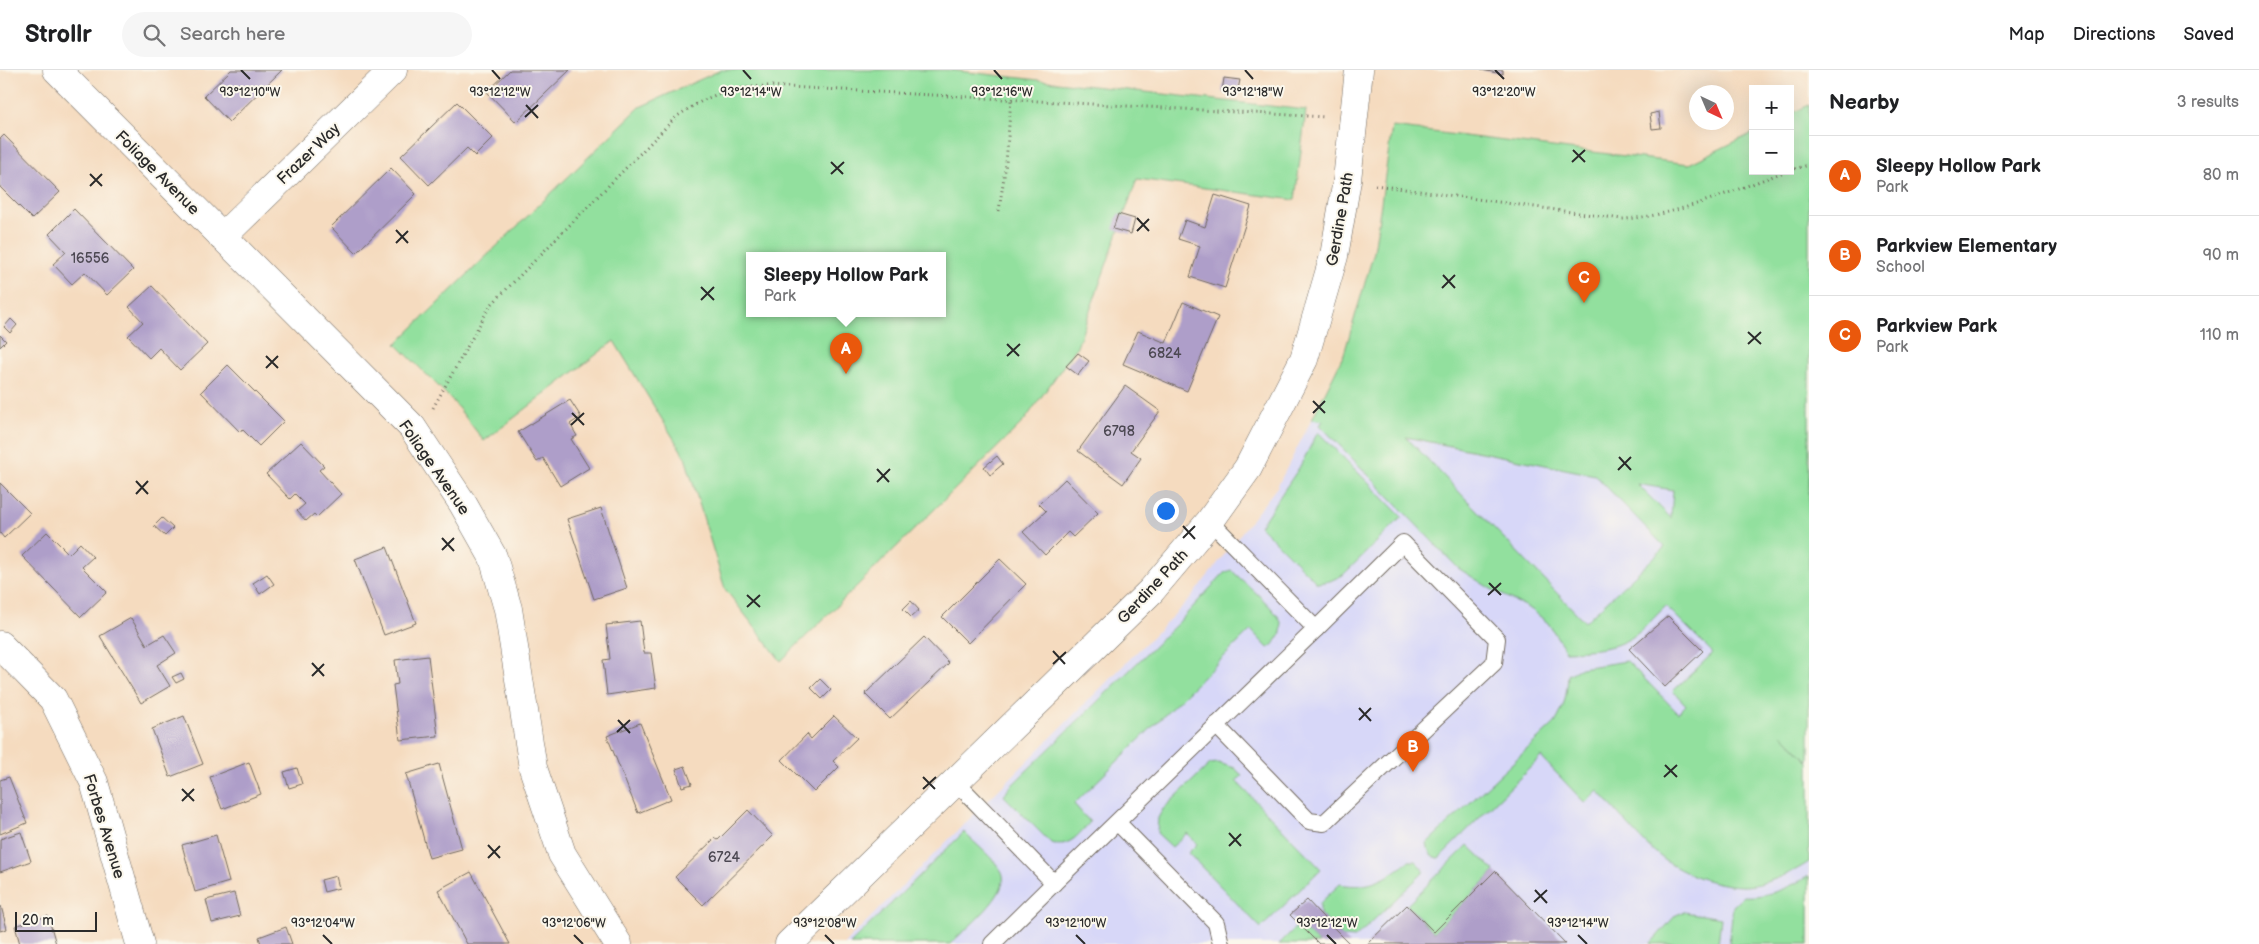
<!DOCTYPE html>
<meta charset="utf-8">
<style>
:root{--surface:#fff;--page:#f6f6f6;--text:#202124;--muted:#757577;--line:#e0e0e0;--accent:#ea580c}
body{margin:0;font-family:"Balsamiq Sans",sans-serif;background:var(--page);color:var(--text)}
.controls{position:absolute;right:15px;top:15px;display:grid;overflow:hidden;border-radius:0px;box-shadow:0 5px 20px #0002}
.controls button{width:45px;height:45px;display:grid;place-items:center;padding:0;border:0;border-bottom:1px solid var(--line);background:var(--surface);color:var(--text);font:25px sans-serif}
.compass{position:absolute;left:1689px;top:15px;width:45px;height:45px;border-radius:50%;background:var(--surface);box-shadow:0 5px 20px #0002;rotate:136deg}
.scale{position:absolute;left:15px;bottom:12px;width:82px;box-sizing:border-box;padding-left:5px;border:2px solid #2b2b2b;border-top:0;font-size:14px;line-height:18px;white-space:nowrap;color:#2b2b2b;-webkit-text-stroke:4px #fbf7ec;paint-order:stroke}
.you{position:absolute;left:1165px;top:440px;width:18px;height:18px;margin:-12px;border:4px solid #fff;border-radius:50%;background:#1a73e8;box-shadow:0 0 0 8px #1a73e833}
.badge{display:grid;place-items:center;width:32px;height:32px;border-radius:50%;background:var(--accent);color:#fff;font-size:16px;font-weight:700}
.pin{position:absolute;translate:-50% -41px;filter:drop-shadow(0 1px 2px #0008)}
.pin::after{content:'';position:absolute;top:26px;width:18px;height:15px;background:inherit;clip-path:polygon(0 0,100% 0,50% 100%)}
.popup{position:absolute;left:746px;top:182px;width:200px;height:65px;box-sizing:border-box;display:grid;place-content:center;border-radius:0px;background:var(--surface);filter:drop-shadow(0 1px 4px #0005);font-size:16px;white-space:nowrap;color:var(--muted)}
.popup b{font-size:19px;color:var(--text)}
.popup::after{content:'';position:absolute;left:50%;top:100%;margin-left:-10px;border:10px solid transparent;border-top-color:var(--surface)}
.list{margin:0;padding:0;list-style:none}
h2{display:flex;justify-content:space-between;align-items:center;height:65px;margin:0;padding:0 20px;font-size:21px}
h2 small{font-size:16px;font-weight:400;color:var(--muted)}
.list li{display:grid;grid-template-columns:32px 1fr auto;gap:15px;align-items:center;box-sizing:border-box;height:80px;padding:0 20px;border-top:1px solid var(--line)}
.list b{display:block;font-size:19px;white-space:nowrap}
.list p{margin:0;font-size:16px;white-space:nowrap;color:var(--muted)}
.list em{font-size:16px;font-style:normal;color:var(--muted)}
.icon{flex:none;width:28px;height:28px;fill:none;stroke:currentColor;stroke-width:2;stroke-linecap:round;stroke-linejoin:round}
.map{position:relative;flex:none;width:1809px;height:874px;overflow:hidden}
header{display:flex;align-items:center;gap:30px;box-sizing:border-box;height:70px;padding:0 25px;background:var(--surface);border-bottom:1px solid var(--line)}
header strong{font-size:24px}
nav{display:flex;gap:28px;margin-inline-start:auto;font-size:18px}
.search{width:350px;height:45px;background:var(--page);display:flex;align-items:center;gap:12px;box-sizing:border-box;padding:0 18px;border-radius:28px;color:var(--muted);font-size:19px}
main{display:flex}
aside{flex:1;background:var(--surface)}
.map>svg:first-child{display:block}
.built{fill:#d7d7f8}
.green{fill:#92e09e;stroke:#5e8664;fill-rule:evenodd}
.building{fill:#ae9ec9}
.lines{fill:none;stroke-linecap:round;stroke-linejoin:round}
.lane-casing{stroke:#72695f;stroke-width:18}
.street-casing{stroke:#72695f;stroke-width:29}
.path{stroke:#72695f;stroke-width:3;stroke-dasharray:1 4;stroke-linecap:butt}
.lane{stroke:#fff;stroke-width:16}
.street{stroke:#fff;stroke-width:28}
.ticks{fill:none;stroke:#2b2b2b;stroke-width:2}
.labels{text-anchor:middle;stroke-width:4;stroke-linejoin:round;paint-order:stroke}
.number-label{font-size:14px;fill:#4c4852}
.street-label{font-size:16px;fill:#2b2b2b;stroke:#fbf7ec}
.ticks-label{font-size:12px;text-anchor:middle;fill:#2b2b2b;stroke:#fbf7ec;stroke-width:4;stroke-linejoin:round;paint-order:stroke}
</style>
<header>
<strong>Strollr</strong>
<div class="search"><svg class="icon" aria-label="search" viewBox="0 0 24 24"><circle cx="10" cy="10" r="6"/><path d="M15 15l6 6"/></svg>Search here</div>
<nav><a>Map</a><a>Directions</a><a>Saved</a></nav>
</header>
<main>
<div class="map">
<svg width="1809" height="874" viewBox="0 0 1809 874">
<rect width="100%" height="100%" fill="#fbf7ec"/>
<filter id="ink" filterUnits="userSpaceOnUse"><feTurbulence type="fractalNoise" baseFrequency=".02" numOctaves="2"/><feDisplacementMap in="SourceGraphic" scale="10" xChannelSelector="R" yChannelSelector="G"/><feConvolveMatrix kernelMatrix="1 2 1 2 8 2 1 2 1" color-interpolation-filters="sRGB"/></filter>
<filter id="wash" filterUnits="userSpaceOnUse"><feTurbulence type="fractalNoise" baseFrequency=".0096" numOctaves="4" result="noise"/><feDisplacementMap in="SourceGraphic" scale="20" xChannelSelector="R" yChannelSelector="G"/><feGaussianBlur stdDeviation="1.12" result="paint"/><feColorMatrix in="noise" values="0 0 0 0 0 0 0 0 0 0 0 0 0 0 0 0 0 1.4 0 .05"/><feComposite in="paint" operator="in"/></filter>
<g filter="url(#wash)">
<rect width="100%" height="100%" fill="#f5dbbf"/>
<polygon class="built" points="1312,349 1756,437 1809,491 1809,874 844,874 1189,530 1277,417"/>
<g class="green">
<path d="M721 0H949L1306 40 1295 130 1137 109 1077 277 1024 351 781 591 725 519 685 387 614 271 484 371 452 330 396 274 640 37ZM750 185H942V243H750Z"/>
<path d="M1809 35V691L1782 664 1809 692V792C1793 803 1761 817 1741 816 1715 815 1682 804 1662 788 1639 770 1618 742 1598 721L1585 733 1541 687 1439 788C1430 787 1428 781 1427 773L1555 653C1565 637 1567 623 1568 605L1581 598 1627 591 1678 643 1686 635 1673 621 1713 583 1666 536C1655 546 1644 560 1631 568 1612 580 1588 580 1566 581L1548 553 1532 540 1491 519 1458 498 1320 355 1323 351 1312 349 1344 284 1374 182 1392 57 1689 94 1753 63V101H1790V44ZM1406 367 1595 405 1665 477 1585 552ZM1637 414 1673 420 1671 448Z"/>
<polygon points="1318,362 1402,447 1343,505 1330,511 1317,513 1260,456 1299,398"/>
<path d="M1231 500C1243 511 1272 536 1279 548 1286 560 1278 572 1268 578L1251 560 1074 734 1090 752C1078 765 1070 778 1051 773L1004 726 1009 718 1179 552 1224 503Z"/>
<polygon points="1218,693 1235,698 1242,706 1236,711 1321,799 1261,858 1188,783 1197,774 1187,763 1172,777 1157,763 1158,748 1163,739 1210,694"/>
<path d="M964 762C974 773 995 789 1002 802 1012 823 964 860 950 874H850Z"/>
<polygon points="1468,775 1495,801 1434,862 1407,835"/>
<path d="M1409 791H1415L1423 799V803L1355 868 1343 867 1320 844V833L1340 814C1369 820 1388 808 1409 791Z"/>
<path d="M1809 806V874H1729L1733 836 1744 826C1766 828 1790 817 1809 806Z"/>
<polygon points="1684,842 1721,848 1718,874 1650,874 1676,845"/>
<polygon points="1295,858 1304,859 1319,874 1279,874"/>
</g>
<g id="blocks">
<g class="building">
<polygon points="231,0 282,0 229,52 204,26"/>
<polygon points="510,0 570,0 516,52 487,22"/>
<polygon points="1481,0 1503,0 1503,4"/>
<polygon points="1224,8 1240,10 1237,24 1222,22"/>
<polygon points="457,32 493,68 475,86 467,78 429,115 401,86"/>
<polygon points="1659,42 1661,58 1652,59 1650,44"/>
<polygon points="4,65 60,122 32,149 0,117 0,69"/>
<polygon points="391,98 416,124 356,183 331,157"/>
<polygon points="1215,125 1251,136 1225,218 1190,207 1200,176 1178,169 1185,150 1205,157"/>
<polygon points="74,139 133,200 107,225 85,202 72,214 53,194 66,182 49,164"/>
<polygon points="1118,144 1135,149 1131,164 1113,159"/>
<polygon points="152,216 207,274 180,300 159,278 149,288 128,266 143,252 129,237"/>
<polygon points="1183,232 1218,247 1187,321 1123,294 1138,261 1166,273"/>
<polygon points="11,249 17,255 10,263 4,257"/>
<polygon points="0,265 6,271 0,277"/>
<polygon points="1078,283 1089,291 1078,305 1066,296"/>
<polygon points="228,295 284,351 259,376 242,359 240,362 201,322"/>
<polygon points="1125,316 1160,341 1131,381 1141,388 1123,414 1078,381"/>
<polygon points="570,330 581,347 570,354 577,366 571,369 589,398 560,416 543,388 537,392 518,362"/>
<polygon points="301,372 324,396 319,400 341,424 317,447 314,444 306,451 297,441 305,434 295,424 290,429 266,404"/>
<polygon points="997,386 1003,394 990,405 984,397"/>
<polygon points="1065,409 1098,443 1073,467 1068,462 1045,485 1023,462 1046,441 1039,434"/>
<polygon points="0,413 30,443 4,468 0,463"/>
<polygon points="601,438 627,518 594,529 567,449"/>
<polygon points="162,448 173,458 165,466 154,456"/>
<polygon points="47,462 69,484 80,473 93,487 82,497 107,522 81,547 22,486"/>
<polygon points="387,477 416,553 384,565 355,489"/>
<polygon points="1000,489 1026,514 968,573 942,547"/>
<polygon points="267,504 274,514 260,524 253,513"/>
<polygon points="911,531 919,540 911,547 903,539"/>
<polygon points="1668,546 1703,581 1665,617 1629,579"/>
<polygon points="131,548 147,575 164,565 176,583 157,595 170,616 141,633 100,566"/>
<polygon points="640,551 644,583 651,583 656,618 607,625 603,590 610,589 606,555"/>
<polygon points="924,567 949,593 890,649 865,624"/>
<polygon points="428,586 438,666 400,670 393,615 398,614 395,590"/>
<polygon points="181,603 184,609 176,613 172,607"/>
<polygon points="820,609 831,620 822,629 811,618"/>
<polygon points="184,646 203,694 170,707 152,659"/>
<polygon points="834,646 857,668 833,691 839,697 814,722 782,690 807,664 811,669"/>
<polygon points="640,653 671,729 638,743 607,666"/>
<polygon points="249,692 261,724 222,739 210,707"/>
<polygon points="439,694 462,779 429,788 406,704"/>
<polygon points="685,696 692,714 682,717 676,699"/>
<polygon points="297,698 302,714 289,718 284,702"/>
<polygon points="9,707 27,753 0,764 0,710"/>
<polygon points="748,740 773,766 703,835 675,807 715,768 718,770"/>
<polygon points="21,762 31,791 0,802 0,769"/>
<polygon points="216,765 229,812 195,822 182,775"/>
<polygon points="1495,801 1566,874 1367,874 1407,835 1434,862"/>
<polygon points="471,802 510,874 467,874 438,820"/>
<polygon points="336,806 339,818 324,822 321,810"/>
<polygon points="234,823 240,846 212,853 206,830"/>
<polygon points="1307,830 1320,844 1350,874 1319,874 1290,845"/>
<polygon points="1,836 7,859 0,861 0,837"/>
<polygon points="48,846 56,874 20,874 15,856"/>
<polygon points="286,857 292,874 261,874 259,867"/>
</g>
</g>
</g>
<g filter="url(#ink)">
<use href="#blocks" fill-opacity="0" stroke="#72695f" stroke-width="1"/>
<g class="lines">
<defs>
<g id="lane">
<polyline points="1216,655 1309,751 1324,753 1494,593 1497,569 1403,473 1316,559"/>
<polyline points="955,711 1054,813 1316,559 1210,451"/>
<polyline points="1118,753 1216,853 1221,874"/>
<polyline points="992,874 1054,813"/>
</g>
<g id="street">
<polyline points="57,0 412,357 463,434 493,487 508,539 533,698 562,784 618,874"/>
<polyline points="222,167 393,0"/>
<polyline points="0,575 53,629 94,712 140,874"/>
<polyline points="789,874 1151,521 1210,451 1248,398 1304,289 1334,186 1347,110 1359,0"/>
</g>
</defs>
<use href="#lane" class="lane-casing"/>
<use href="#street" class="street-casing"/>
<g class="path">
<polyline points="1790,100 1809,95"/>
<path d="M1375 115 1622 149C1676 147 1736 119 1787 101"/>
<polyline points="999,141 1006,93 1011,29"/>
<path d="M433 338 490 236 676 47C710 24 729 17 770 16L1326 47"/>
</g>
<use href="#lane" class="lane"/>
<use href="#street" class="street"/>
</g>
</g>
<path class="ticks" d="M241 0 250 9M492 0 500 9M743 0 751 9M994 0 1002 9M1245 0 1253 9M1495 0 1504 9M526 35 538 48M525 47 538 35M1573 80 1585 92M831 92 843 104M1572 92 1585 80M90 104 102 116M831 104 844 92M90 116 102 104M1137 148 1149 161M396 160 408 173M1137 161 1149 149M396 173 408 161M1443 205 1455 218M701 217 714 230M1442 218 1455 205M701 230 714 217M1748 262 1761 274M1007 274 1019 286M1748 274 1761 262M266 286 278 298M1007 286 1020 274M266 298 278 286M1313 331 1325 343M572 343 584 355M1313 343 1325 331M571 355 584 343M1619 387 1631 400M877 399 889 412M1618 400 1631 387M136 411 148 424M877 412 890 399M136 424 148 411M1183 456 1195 469M442 468 454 481M1183 468 1195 456M442 480 454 468M1489 513 1501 525M747 525 760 537M1488 525 1501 513M747 537 760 525M1053 581 1065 594M312 593 324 606M1053 594 1066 582M312 606 324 594M1359 638 1371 651M618 650 630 663M1359 650 1371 638M617 662 630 650M1665 695 1677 707M923 707 935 719M1664 707 1677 695M182 719 194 731M923 719 936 707M182 731 194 719M1229 763 1241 776M488 775 500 788M1229 776 1241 764M488 788 500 776M1535 820 1547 833M1534 832 1547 820M323 865 332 874M574 865 583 874M825 865 834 874M1076 865 1085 874M1327 865 1336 874M1578 865 1587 874"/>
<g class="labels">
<g class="number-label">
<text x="90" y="193">16556</text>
<text x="1165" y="288">6824</text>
<text x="1119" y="366">6798</text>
<text x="724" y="792">6724</text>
</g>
<g class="street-label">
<text transform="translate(308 83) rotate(-44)" y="6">Frazer Way</text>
<text transform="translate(158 102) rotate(45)" y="6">Foliage Avenue</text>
<text transform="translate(1339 149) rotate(-80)" y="6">Gerdine Path</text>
<text transform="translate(435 397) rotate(55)" y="6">Foliage Avenue</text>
<text transform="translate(1152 516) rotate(-47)" y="6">Gerdine Path</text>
<text transform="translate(105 756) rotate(73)" y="6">Forbes Avenue</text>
</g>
</g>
<g class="ticks-label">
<text x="250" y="26">93°12'10"W</text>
<text x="500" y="26">93°12'12"W</text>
<text x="751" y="26">93°12'14"W</text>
<text x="1002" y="26">93°12'16"W</text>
<text x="1253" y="26">93°12'18"W</text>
<text x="1504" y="26">93°12'20"W</text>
<text x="323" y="857">93°12'04"W</text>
<text x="574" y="857">93°12'06"W</text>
<text x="825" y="857">93°12'08"W</text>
<text x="1076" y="857">93°12'10"W</text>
<text x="1327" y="857">93°12'12"W</text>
<text x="1578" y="857">93°12'14"W</text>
</g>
</svg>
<div class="controls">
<button>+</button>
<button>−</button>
</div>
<svg class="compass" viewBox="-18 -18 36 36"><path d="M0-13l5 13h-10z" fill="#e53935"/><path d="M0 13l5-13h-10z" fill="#757577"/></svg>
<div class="scale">20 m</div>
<div class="you"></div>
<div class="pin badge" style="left:846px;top:304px">A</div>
<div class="popup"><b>Sleepy Hollow Park</b>Park</div>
<div class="pin badge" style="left:1413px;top:702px">B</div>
<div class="pin badge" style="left:1584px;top:233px">C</div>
</div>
<aside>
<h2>Nearby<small>3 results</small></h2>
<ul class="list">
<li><span class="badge">A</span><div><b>Sleepy Hollow Park</b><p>Park</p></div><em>80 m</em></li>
<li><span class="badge">B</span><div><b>Parkview Elementary</b><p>School</p></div><em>90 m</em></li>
<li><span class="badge">C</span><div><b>Parkview Park</b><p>Park</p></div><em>110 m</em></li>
</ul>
</aside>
</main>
